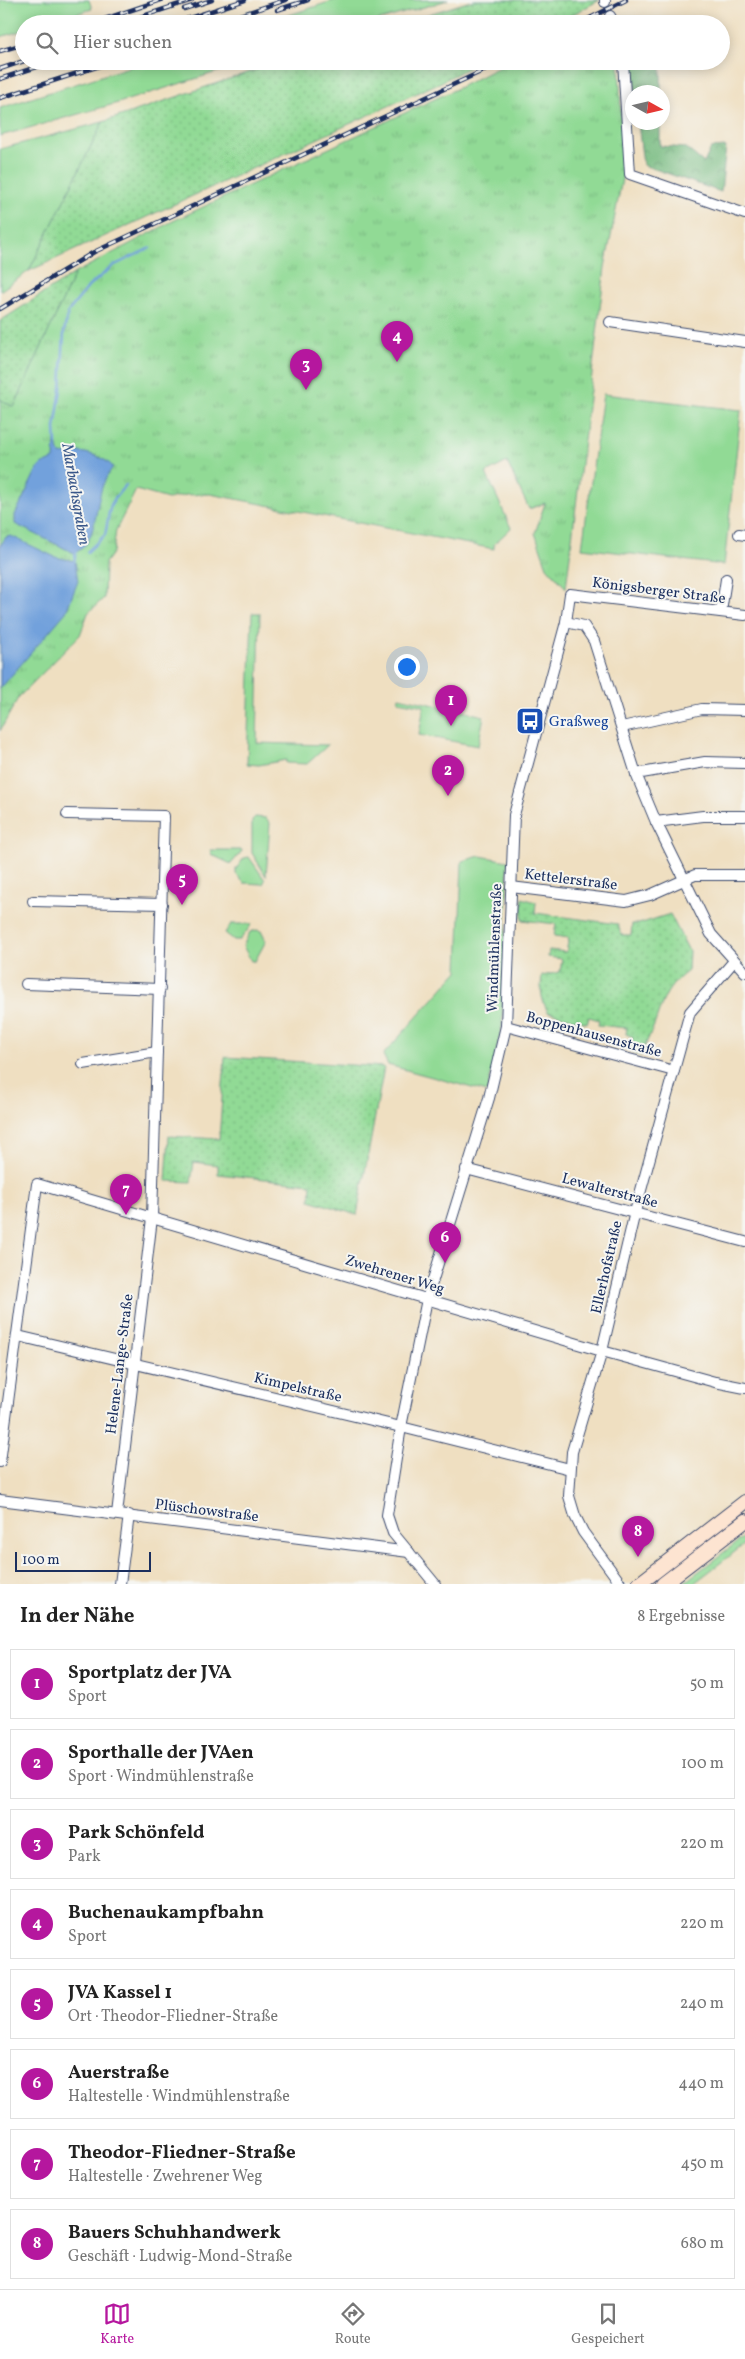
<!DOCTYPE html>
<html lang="de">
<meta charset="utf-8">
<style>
:root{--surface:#fff;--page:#f2f2f2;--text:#222;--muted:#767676;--line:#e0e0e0;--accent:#b5179e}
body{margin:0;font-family:Vollkorn,serif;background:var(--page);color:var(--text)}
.compass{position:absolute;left:625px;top:85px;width:45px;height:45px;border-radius:50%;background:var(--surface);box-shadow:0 2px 12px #0003;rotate:98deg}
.scale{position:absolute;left:15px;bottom:12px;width:136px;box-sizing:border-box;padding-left:5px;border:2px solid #1b2f5e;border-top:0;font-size:14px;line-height:18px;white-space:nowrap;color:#1b2f5e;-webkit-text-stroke:4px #f6f6f2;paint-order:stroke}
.you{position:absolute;left:406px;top:666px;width:18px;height:18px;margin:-12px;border:4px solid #fff;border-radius:50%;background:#1a73e8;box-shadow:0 0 0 8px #1a73e833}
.badge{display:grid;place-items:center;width:32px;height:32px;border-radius:50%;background:var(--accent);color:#fff;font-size:16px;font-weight:700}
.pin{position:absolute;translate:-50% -41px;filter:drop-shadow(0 1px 2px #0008)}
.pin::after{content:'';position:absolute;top:26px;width:18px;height:15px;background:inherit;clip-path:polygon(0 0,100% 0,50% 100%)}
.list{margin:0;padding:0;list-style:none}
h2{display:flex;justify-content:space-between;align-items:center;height:65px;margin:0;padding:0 20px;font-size:21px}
h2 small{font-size:16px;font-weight:400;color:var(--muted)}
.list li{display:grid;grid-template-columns:32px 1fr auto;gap:15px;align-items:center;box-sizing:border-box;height:70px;margin:0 10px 10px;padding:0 10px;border:1px solid var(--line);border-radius:0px}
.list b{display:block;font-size:19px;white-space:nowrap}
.list p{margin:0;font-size:16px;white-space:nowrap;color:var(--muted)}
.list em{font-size:16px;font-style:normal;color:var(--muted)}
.icon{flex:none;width:28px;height:28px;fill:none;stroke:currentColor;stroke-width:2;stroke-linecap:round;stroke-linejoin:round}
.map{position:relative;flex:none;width:745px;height:1584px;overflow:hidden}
.search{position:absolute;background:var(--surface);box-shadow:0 2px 12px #0003;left:15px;right:15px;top:15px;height:55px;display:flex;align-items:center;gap:12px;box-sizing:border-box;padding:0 18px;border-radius:28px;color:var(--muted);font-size:19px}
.sheet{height:705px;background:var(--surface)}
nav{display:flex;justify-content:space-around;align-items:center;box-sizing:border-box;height:70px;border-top:1px solid var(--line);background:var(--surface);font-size:14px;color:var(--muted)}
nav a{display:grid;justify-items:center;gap:2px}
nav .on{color:var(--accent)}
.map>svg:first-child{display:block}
.grass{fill:#91da95;stroke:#56847a}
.forest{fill:url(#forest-crowns);stroke:#48746e}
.park{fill:url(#park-tufts);stroke:#56847a}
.garden{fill:url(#garden-dots);stroke:#56847a}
.water{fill:#72a1dc;stroke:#46689d}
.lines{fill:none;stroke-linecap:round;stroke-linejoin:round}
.stream{stroke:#72a1dc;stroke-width:2.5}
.minor-casing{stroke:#3b496d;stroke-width:12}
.secondary-casing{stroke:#3b496d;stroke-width:16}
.minor{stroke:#fff;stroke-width:10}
.secondary{stroke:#fde4d1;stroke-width:14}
.rail-casing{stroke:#1b2f5e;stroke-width:4.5}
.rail{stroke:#f6f6f2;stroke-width:2.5;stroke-dasharray:8;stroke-linecap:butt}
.labels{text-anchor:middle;stroke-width:4;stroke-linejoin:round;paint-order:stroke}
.street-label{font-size:15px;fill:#1b2f5e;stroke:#f6f6f2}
.transit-label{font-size:15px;fill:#164399;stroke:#f6f6f2;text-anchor:start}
.water-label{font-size:16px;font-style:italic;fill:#39578a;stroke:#f6f6f2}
</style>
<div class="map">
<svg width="745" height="1584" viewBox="0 0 745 1584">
<defs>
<pattern id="forest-crowns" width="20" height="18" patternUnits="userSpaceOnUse" patternTransform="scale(1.25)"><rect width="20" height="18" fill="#74ba7e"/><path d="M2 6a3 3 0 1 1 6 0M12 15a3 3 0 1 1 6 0" fill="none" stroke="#5e986a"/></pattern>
<pattern id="park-tufts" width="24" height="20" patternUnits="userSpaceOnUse" patternTransform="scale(1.25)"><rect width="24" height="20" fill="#91da95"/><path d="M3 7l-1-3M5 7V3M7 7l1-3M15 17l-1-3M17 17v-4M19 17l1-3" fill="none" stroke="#7cbb83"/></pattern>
<pattern id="garden-dots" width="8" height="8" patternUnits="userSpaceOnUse" patternTransform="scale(1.25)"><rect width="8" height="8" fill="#91da95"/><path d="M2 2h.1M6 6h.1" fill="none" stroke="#7cbb83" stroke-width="1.8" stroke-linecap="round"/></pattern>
</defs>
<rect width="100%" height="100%" fill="#f6f6f2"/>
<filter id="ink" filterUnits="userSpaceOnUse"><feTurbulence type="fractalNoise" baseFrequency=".02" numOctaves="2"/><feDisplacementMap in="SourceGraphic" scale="10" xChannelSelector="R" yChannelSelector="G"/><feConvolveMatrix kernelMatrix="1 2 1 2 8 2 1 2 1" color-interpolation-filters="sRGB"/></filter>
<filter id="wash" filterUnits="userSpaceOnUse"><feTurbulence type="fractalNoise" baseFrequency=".0096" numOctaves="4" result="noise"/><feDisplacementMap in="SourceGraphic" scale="20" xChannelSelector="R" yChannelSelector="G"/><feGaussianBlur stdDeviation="1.12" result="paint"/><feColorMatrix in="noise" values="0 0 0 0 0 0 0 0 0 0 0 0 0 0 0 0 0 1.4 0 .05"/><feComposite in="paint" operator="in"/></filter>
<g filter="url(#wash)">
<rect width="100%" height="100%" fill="#efdfc1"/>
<g class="grass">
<polygon points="0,0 89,0 92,9 43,24 24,24 24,30 0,37"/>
<polygon points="335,0 448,0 367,24 262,24"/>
<polygon points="148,61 252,61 118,103 0,136 0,108"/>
<polygon points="103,122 29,271 0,291 0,149"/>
<polygon points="603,394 741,410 724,565 582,548"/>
<polygon points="252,613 260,613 257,743 328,745 307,764 286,763 286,760 259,765 247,764"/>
<polygon points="399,697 484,716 478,746 419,735 424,706 398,701"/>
<polygon points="255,817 266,818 270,823 266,876 252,853 252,820"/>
<polygon points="210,850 242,850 242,851 231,864 212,855"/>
<polygon points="480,856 508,861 502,1026 487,1092 388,1065 383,1055 458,971 462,861"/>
<polygon points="249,857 265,880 263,884 244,883 236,874 236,869 244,858"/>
<polygon points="231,924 252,924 240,940 234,940 225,933"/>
<polygon points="257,930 261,931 266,941 255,961 251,961 243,946 250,932"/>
<polygon points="745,1536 745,1544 693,1584 682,1584"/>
</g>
<g class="forest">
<polygon points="632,61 661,61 661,92 635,92"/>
<polygon points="638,123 660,123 660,146 686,148 704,163 711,148 726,147 721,192 643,165"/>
</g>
<polygon class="park" points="511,61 619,61 623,174 605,267 566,588 547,567 535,533 545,503 529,509 507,462 486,473 511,528 494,544 494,549 210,494 186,495 168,499 136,490 116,530 113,552 105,563 104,598 88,613 80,635 18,698 0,731 0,399 14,407 75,273 173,221 454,90"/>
<g class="garden">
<polygon points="474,0 600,0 554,24 397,24"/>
<polygon points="282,61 481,61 441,82 29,271 103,122"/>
<polygon points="75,273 14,407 0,399 0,321"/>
<path d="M522 898 536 902 535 913 618 924 621 935H631L632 924H639L670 914 689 951 688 971C666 988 664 998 655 1023 651 1034 645 1044 641 1056L630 1050 633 1037 626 1034 627 1028 598 1025 599 1020 589 1017 587 1023 548 1012C541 999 540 990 542 976L560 972 562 959 548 957 549 950 566 952 569 938 554 936 556 924 522 920Z"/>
<polygon points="225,1057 384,1067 357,1215 310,1200 311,1184 218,1174 218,1165 194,1162 191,1182 166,1181 169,1136 219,1139"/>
</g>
<g class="water">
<path d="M55 440 60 454C67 456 70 452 76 452 88 452 106 458 113 467 108 474 103 483 101 491 95 511 96 545 74 553L15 524V515L36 471 41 465 54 459Z"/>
<polygon points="11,536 55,557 75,561 78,581 66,612 0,689 0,546 6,537"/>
</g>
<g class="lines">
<g class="stream">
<polyline points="56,444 55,428 61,389 64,332 68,312 89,286 113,266 150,248"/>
<path d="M87 552 105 535C111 509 105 507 126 485"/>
<polyline points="74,563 76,550"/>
</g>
</g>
</g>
<g filter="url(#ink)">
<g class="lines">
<defs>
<g id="minor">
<polyline points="605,2 605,0"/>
<polyline points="610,16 614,24"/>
<polyline points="623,61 630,174 745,214"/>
<polyline points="610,322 745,342"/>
<polyline points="739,534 745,535"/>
<polyline points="721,612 726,579"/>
<polyline points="566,622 584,626 594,641 636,774 656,822 711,934 745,972"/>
<polyline points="622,727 702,709 745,710"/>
<polyline points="636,774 705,762 745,763"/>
<polyline points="67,814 164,816 152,1218 117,1514"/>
<polyline points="656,822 703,816 745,816"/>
<polyline points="511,887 626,901 650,895 695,875 745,875"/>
<polyline points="33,901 162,904"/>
<polyline points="26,984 160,989"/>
<polyline points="506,1026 674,1071"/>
<polyline points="83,1064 157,1052"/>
<polyline points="466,1169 745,1242"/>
<polyline points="18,1336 401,1427 570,1469"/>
<polyline points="0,1462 37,1184 602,1351 715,1382 745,1388"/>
<polyline points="0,1500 409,1552"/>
<polyline points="120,1584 129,1515"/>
<polyline points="435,1584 393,1533 387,1515 401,1427 427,1299 489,1098 506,1026 514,815 566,622 570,594 745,615"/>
<polyline points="621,1584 583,1532 575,1516 569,1496 572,1452 602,1351 635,1212 690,1012 734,961"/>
</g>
<g id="secondary">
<polyline points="639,1584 745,1502"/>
<polyline points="663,1584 745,1521"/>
</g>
</defs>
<use href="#minor" class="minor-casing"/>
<use href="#secondary" class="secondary-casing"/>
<use href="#minor" class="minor"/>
<use href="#secondary" class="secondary"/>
<defs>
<g id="rail">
<polyline points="184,9 212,0"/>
<polyline points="277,10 308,0"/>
<polyline points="90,24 161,0"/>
<polyline points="119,24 192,0"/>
<polyline points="171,24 245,0"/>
<polyline points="212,24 286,0"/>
<polyline points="578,24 626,0"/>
<polyline points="0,51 24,44"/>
<polyline points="0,69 24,61"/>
<polyline points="0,79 55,61"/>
<polyline points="0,98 115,61"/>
<polyline points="0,309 94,252 504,61"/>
</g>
</defs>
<use href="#rail" class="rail-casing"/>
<use href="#rail" class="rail"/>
</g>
</g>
<defs>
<symbol id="bus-square" viewBox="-11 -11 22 22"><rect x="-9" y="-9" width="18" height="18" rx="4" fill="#1a4fb4" stroke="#f6f6f2"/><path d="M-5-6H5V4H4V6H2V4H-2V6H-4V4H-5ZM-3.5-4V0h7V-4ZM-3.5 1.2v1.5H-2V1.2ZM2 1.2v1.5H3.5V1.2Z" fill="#fff"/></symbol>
</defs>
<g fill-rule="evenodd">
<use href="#bus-square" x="514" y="705" width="32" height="32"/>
</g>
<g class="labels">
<g class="street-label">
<text transform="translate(659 590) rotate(7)" y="5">Königsberger Straße</text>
<text transform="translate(571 879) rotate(7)" y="5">Kettelerstraße</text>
<text transform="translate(494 948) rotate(-88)" y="5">Windmühlenstraße</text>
<text transform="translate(594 1034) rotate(15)" y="5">Boppenhausenstraße</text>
<text transform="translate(610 1190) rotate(15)" y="5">Lewalterstraße</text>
<text transform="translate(606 1267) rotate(-77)" y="5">Ellerhofstraße</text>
<text transform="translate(395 1274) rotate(17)" y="5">Zwehrener Weg</text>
<text transform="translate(119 1364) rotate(-83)" y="5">Helene-Lange-Straße</text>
<text transform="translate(298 1387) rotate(13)" y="5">Kimpelstraße</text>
<text transform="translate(207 1510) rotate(7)" y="5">Plüschowstraße</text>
</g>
<g class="transit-label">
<text x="549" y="726">Graßweg</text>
</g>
<g class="water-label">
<text transform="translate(77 494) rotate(80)" y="6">Marbachsgraben</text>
</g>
</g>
</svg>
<svg class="compass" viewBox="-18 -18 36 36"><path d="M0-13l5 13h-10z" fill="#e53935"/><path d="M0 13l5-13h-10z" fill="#767676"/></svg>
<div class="scale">100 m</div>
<div class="you"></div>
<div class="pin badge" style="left:451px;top:726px">1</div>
<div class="pin badge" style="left:448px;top:796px">2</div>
<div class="pin badge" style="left:306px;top:390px">3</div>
<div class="pin badge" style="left:397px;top:362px">4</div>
<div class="pin badge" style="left:182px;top:905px">5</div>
<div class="pin badge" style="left:445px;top:1263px">6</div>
<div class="pin badge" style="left:126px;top:1215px">7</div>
<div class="pin badge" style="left:638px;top:1557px">8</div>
<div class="search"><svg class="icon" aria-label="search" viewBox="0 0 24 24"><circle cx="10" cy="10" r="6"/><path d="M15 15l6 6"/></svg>Hier suchen</div>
</div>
<section class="sheet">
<h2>In der Nähe<small>8 Ergebnisse</small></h2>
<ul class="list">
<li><span class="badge">1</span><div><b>Sportplatz der JVA</b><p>Sport</p></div><em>50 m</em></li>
<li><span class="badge">2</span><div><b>Sporthalle der JVAen</b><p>Sport · Windmühlenstraße</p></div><em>100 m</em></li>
<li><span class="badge">3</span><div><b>Park Schönfeld</b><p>Park</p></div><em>220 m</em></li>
<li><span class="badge">4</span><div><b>Buchenaukampfbahn</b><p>Sport</p></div><em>220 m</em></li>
<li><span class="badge">5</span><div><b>JVA Kassel 1</b><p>Ort · Theodor-Fliedner-Straße</p></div><em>240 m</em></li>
<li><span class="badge">6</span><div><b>Auerstraße</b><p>Haltestelle · Windmühlenstraße</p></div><em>440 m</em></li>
<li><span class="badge">7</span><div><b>Theodor-Fliedner-Straße</b><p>Haltestelle · Zwehrener Weg</p></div><em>450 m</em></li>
<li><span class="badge">8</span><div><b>Bauers Schuhhandwerk</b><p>Geschäft · Ludwig-Mond-Straße</p></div><em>680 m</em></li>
</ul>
</section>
<nav>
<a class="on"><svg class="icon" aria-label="map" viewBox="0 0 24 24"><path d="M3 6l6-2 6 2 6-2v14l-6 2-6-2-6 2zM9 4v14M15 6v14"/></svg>Karte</a>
<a><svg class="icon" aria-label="directions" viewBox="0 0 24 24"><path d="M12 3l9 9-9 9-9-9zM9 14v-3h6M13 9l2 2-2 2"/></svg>Route</a>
<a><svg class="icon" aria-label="saved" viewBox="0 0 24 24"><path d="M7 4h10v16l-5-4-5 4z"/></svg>Gespeichert</a>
</nav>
